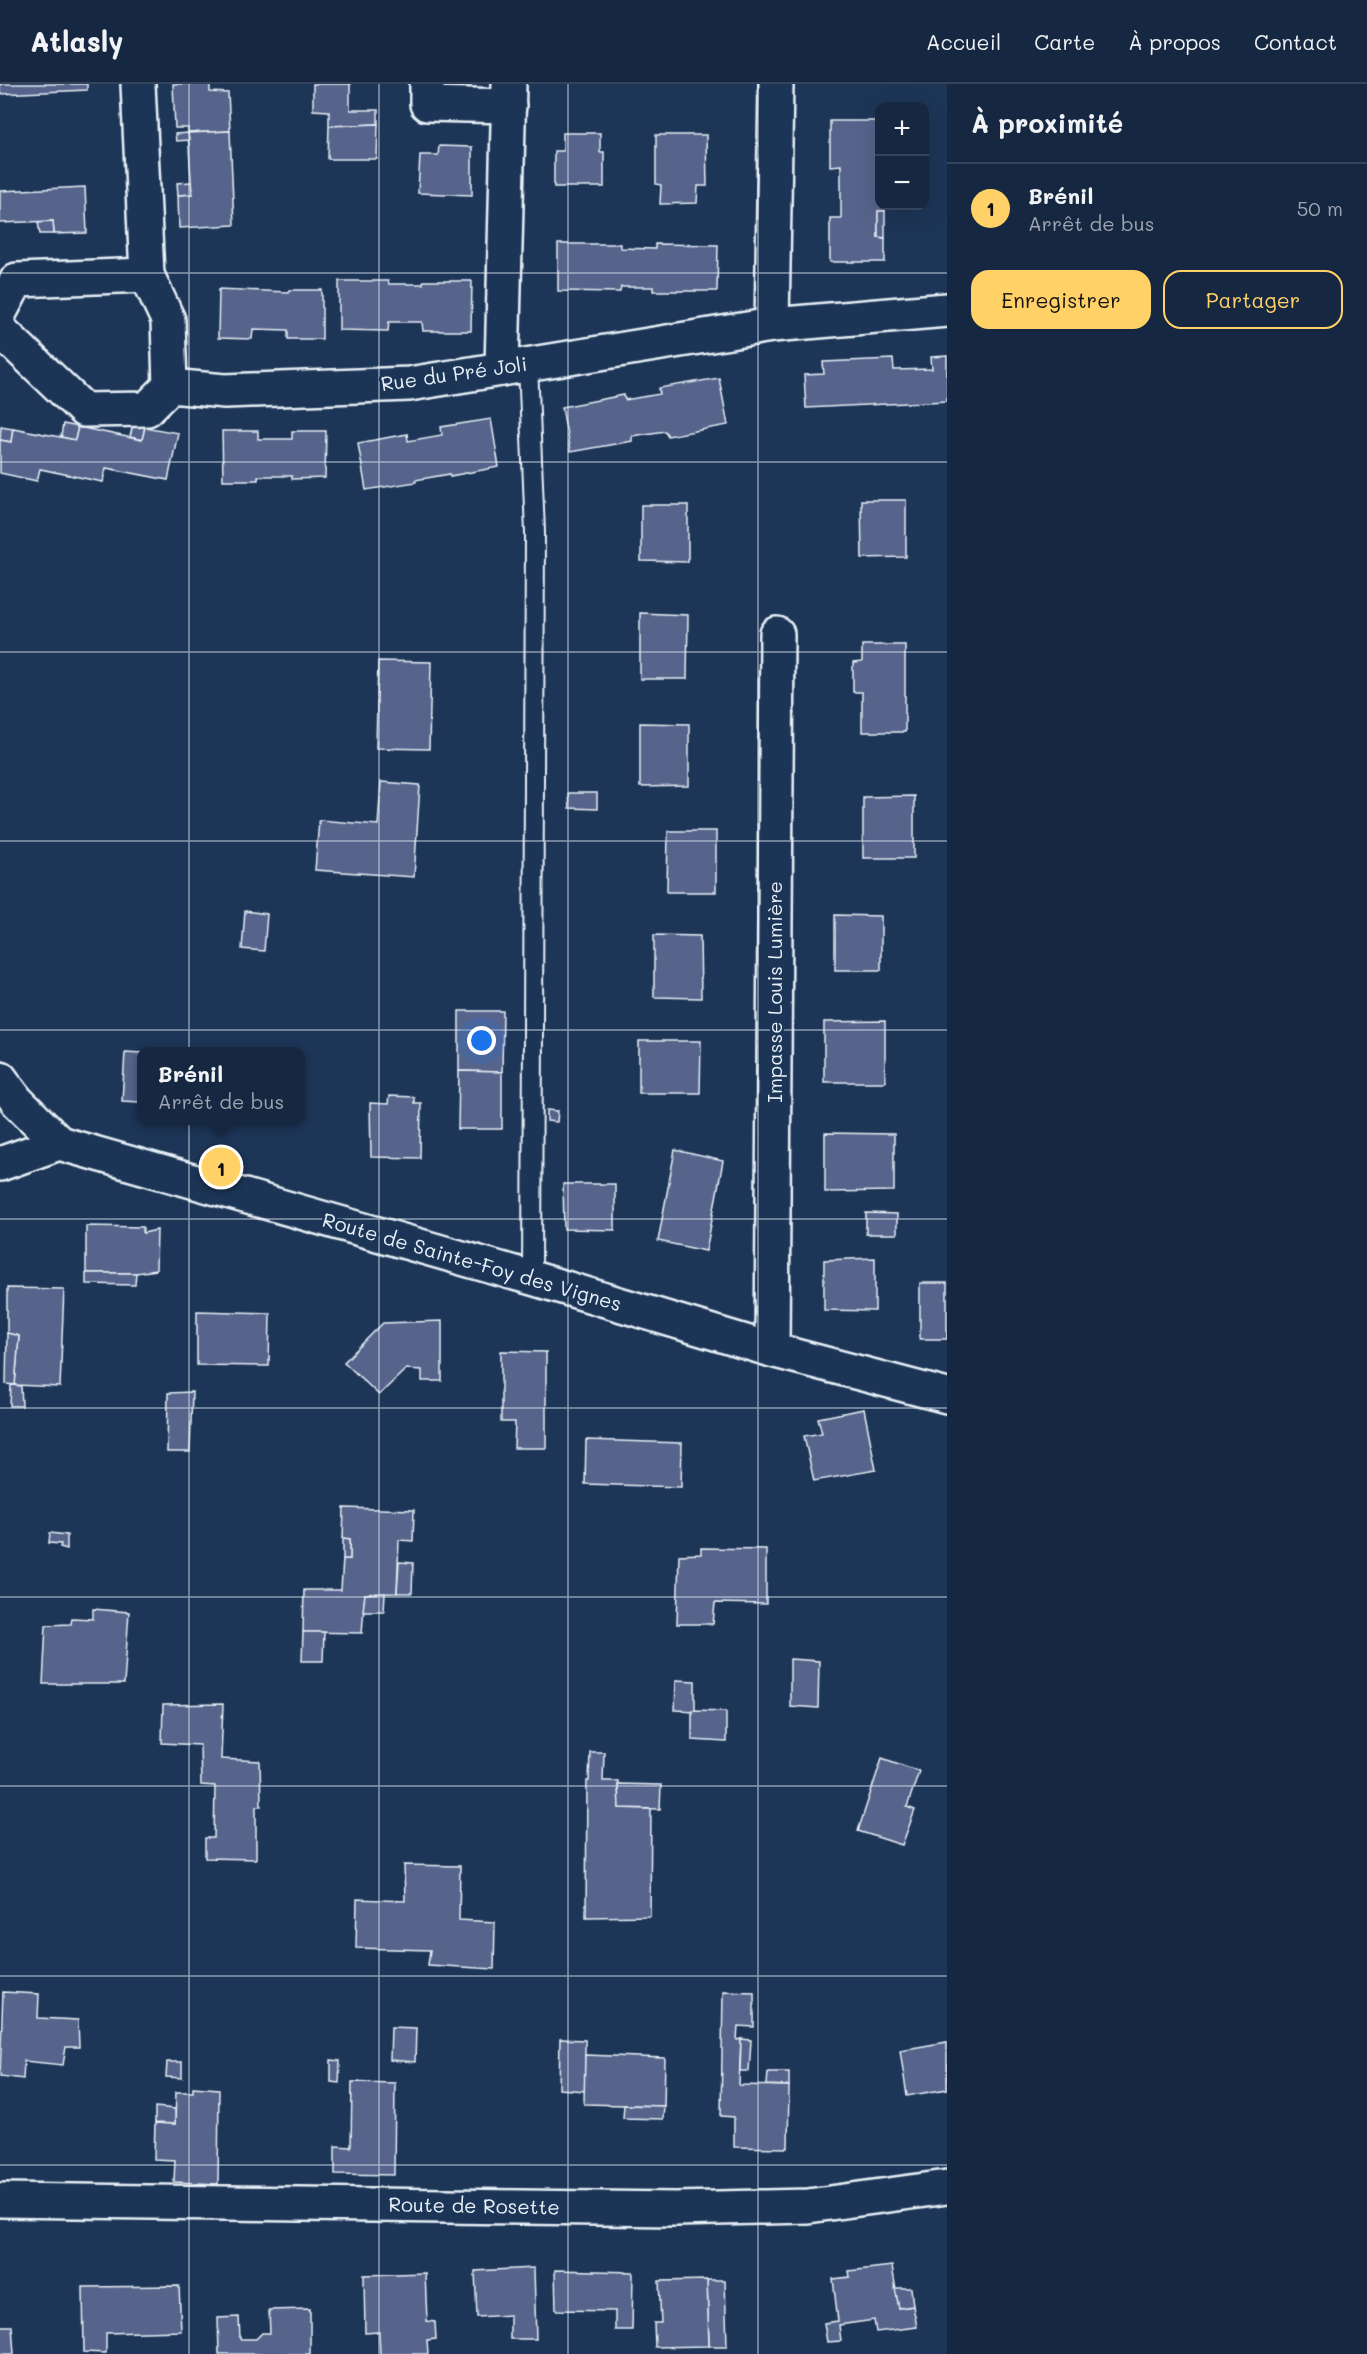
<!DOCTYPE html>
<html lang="fr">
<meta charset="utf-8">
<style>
:root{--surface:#162841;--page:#1f3048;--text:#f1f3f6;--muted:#9ea6b1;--line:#35445a;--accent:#ffd166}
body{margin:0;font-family:Mali,sans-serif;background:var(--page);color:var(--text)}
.controls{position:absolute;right:18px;top:18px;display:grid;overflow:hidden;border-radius:12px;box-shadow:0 6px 24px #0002}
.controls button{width:54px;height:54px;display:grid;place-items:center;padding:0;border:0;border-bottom:2px solid var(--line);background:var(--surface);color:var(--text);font:30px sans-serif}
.you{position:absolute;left:482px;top:957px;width:21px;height:21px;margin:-15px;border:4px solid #fff;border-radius:50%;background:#1a73e8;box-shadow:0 0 0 9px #1a73e833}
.badge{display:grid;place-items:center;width:39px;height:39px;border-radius:50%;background:var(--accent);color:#111;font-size:20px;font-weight:700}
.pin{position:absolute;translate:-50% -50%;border:3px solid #fff;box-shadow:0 2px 6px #0006}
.popup{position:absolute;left:137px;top:963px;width:168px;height:78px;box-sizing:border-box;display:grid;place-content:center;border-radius:12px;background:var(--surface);filter:drop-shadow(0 2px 4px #0005);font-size:20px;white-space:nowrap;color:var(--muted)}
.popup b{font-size:22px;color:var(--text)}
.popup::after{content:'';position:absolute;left:50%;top:100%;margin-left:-12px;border:12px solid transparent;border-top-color:var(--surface)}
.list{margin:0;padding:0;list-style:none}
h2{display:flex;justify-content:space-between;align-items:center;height:78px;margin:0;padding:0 24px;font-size:26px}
h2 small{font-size:20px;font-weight:400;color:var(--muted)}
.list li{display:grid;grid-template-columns:39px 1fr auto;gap:18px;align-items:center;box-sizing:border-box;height:90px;padding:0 24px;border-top:2px solid var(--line)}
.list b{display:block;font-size:22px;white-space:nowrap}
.list p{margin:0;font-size:20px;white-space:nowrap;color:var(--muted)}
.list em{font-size:20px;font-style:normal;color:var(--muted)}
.actions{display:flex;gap:12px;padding:18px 24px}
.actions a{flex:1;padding:14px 0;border:2px solid var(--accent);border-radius:18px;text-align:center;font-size:21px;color:var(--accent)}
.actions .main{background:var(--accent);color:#111}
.map{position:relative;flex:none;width:947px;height:2270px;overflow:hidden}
header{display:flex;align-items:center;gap:36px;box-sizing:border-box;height:84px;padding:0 30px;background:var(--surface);border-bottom:2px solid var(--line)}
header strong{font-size:28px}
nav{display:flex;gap:33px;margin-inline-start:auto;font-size:21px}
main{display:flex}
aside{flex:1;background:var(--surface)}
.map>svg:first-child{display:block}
.building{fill:#56638b;stroke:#e8f1f8;stroke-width:1.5}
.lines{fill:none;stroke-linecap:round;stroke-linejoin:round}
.service-casing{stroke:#e8f1f8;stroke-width:22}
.minor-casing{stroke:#e8f1f8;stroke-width:38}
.service{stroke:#1d3557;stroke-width:18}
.minor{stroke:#1d3557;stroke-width:33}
.grid{fill:none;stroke:#e8f1f8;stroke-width:1.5;stroke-opacity:0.55}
.labels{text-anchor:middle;stroke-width:5;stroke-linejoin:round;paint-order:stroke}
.street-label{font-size:20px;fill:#e8f1f8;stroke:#1d3557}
</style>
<header>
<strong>Atlasly</strong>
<nav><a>Accueil</a><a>Carte</a><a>À propos</a><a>Contact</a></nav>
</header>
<main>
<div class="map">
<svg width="947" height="2270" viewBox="0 0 947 2270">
<rect width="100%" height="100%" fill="#1d3557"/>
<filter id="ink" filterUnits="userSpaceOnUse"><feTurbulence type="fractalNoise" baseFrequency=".0167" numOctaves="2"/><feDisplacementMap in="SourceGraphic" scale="12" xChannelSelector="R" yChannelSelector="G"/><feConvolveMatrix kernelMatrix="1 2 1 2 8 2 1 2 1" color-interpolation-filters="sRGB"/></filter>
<g filter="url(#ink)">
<g class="building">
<polygon points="0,0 87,0 87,6 0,10"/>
<polygon points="173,0 210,0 210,8 228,9 230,47 188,49 188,44 175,44"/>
<polygon points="313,0 350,0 350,26 378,26 378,40 329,42 329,27 313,26"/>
<polygon points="830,37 880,37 878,87 880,88 880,122 885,122 885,127 878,127 878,153 885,154 885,178 830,178 830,134 841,134 841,81 830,82"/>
<polygon points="378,40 377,75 328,75 329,42"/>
<polygon points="230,47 234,141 179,144 178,111 192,110 188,49"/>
<polygon points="188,49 189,56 176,57 175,50"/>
<polygon points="563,49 600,49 600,68 604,68 604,103 554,103 554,67 563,67"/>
<polygon points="656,51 706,51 707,102 698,102 697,119 660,120 661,101 656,100"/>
<polygon points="439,62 472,63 472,111 418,109 420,71 438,71"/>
<polygon points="191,98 192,110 178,111 177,99"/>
<polygon points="85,103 87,149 54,150 53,137 0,139 0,107"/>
<polygon points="878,127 885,127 885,154 878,153"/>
<polygon points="53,137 54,150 40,150 38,138"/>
<polygon points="558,160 620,160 620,164 655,165 655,160 718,161 717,207 653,207 653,203 621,203 620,208 558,207"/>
<polygon points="339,197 388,197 389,200 423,200 423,197 472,197 471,247 423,247 422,238 389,238 388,247 339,246"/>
<polygon points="219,205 288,208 289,206 322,206 322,255 288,255 288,246 253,245 252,255 218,254"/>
<polygon points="947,272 947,317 806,324 804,291 824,290 823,278 893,275 894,286 932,285 931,273"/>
<polygon points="719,294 728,341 668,352 665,347 632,352 632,357 570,368 562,323 624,311 625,316 660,310 659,304"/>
<polygon points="491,335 499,383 450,392 450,390 415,396 416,398 366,406 358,359 407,350 408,357 442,351 441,343"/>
<polygon points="63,340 78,343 75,356 61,353"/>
<polygon points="133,340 145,343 142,356 130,353"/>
<polygon points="1,342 13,344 11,358 0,356"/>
<polygon points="78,343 142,356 145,343 178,349 168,396 106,384 103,398 40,385 37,397 0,389 0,356 11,358 13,344 75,356"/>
<polygon points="222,347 258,347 258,355 292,355 292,347 326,347 325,394 292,395 292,392 258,392 258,396 223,396"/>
<polygon points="861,416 906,416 906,473 862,474"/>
<polygon points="641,421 688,421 688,478 641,477"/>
<polygon points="640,529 688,531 687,595 640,595"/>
<polygon points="862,561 905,561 905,648 862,648 862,608 853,608 853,579 862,578"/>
<polygon points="378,577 431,578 429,665 376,664"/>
<polygon points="640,639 689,640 689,702 640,703"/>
<polygon points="381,698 420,701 414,793 315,786 319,736 378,741"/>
<polygon points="568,709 597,709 597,725 569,724"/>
<polygon points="914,712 914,774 863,774 863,713"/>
<polygon points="668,747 716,747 716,808 667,808"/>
<polygon points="245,827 267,830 264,867 242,865"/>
<polygon points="835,831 881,832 881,886 835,886"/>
<polygon points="654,851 700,852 701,914 654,913"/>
<polygon points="459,927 503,927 502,988 459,987"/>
<polygon points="885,937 885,998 824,998 824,938"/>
<polygon points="639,957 701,957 700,1009 639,1009"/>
<polygon points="125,968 142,969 142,1012 139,1018 122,1017"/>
<polygon points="459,987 502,988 502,1045 458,1045"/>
<polygon points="389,1012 414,1013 414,1019 421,1019 420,1074 371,1073 370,1019 388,1020"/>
<polygon points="547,1026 558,1027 557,1038 547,1037"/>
<polygon points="825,1049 894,1050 894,1107 825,1108"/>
<polygon points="675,1066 723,1077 706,1167 658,1157"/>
<polygon points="563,1100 615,1100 615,1146 564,1145"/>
<polygon points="866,1129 897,1130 897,1150 866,1150"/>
<polygon points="86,1142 143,1143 143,1149 157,1146 156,1186 136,1189 86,1189"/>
<polygon points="875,1174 875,1227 824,1226 824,1176"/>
<polygon points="86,1189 136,1189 135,1201 86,1200"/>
<rect x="920" y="1199" width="27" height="56"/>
<polygon points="7,1204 64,1205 60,1303 15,1301 19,1252 7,1249"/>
<polygon points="197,1227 270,1229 269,1282 197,1281"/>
<polygon points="442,1237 442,1297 422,1297 422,1286 406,1285 379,1311 344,1278 383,1239"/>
<polygon points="7,1249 19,1252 15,1301 6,1300"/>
<polygon points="501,1267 546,1268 546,1364 514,1364 515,1338 501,1338"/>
<polygon points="11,1301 21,1302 22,1322 10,1322"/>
<polygon points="192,1308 190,1368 167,1368 168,1309"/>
<polygon points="864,1325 876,1386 814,1397 804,1352 822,1349 818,1334"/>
<polygon points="586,1356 682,1359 681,1403 585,1400"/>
<polygon points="344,1424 414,1426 413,1457 399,1456 397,1509 365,1510 362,1549 303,1548 304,1506 341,1506 343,1475 350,1475 350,1455 343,1454"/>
<polygon points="50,1449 67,1451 67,1465 60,1463 61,1460 49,1459"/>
<polygon points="343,1454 350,1455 350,1475 343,1475"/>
<polygon points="701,1464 766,1465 766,1520 715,1519 713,1540 677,1540 679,1471 701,1470"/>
<polygon points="399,1478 413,1479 412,1509 397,1509"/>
<polygon points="385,1509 384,1527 363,1527 365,1510"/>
<polygon points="93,1525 129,1528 124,1600 43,1600 46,1541 71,1540 72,1534 93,1535"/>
<polygon points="303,1548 324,1548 323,1577 302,1577"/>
<polygon points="790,1575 819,1577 818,1624 790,1622"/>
<polygon points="676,1596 695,1597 695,1627 675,1626"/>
<polygon points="223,1620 221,1675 260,1677 261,1722 256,1722 256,1775 205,1774 205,1754 214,1754 215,1702 201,1701 200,1661 162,1659 163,1621"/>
<polygon points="692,1626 726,1627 726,1658 692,1656"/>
<polygon points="590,1668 604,1668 603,1697 618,1697 619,1724 651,1725 650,1832 586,1833 587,1697 589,1697"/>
<polygon points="882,1674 919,1687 907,1723 915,1726 902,1761 858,1747"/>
<polygon points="618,1700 661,1701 660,1725 619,1724"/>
<polygon points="404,1781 460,1782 459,1836 495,1838 494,1885 428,1881 430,1866 356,1864 357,1815 405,1817"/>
<polygon points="723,1907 754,1908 754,1943 738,1942 737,1956 741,1955 739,2001 789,2002 788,2064 734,2063 734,2033 721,2032"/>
<polygon points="3,1908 39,1910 38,1934 78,1936 79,1963 66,1963 63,1981 24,1977 23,1995 0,1992"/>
<polygon points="391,1943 416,1944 415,1978 390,1976"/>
<polygon points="560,1955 585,1956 585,2007 559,2005"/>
<polygon points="741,1955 751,1956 749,1987 740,1987"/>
<polygon points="947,1958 947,2005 907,2012 900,1966"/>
<polygon points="585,1971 665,1974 664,2022 584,2020"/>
<polygon points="331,1976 340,1977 339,1999 331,1998"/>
<polygon points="167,1978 182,1978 182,1994 166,1993"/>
<polygon points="768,1988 789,1988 789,2002 767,2001"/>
<polygon points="352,1998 395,1999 394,2091 335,2090 335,2062 351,2063"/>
<polygon points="193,2003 219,2005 218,2100 174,2098 175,2076 154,2075 155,2039 175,2040 176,2008 193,2008"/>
<polygon points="624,2021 664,2022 663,2035 623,2034"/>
<polygon points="155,2023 175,2025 175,2040 155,2039"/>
<polygon points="892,2182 899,2224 913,2222 917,2243 876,2248 874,2236 839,2241 841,2257 827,2258 824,2239 838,2237 833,2195 850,2193 849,2187"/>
<polygon points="534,2184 536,2255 510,2255 510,2231 477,2233 475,2187"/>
<polygon points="555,2186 633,2188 632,2246 615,2246 615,2227 556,2226"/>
<polygon points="425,2189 427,2237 435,2238 436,2255 427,2256 428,2270 380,2270 379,2248 365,2249 364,2191"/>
<polygon points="707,2196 725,2196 727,2262 709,2262"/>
<polygon points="707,2196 709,2262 655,2263 654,2239 661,2239 659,2197"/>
<polygon points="179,2202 181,2247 106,2249 106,2269 84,2268 83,2203"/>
<polygon points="895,2204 911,2204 913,2222 899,2224"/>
<polygon points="310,2225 310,2270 219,2270 218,2234 239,2233 240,2255 256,2255 262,2249 270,2249 269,2226"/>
<polygon points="0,2242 12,2242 14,2270 0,2270"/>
</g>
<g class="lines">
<defs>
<polyline id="service" points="528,281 535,448 532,1194"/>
<g id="minor">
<polyline points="138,0 147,191 168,236 170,302"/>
<polyline points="427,0 427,20 509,22"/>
<polyline points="0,228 17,196 147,191"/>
<polyline points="772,241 776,0"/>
<polyline points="0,246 84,326 147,325 170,302 225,307 409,300 772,241 947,226"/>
<polyline points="502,285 509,0"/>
<polyline points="0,994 17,1017 59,1059"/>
<polyline points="0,1080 59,1059 532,1194 772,1266 947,1312"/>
<polyline points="772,1266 777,550"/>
<polyline points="0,2116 675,2125 808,2122 947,2103"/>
</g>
</defs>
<use href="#service" class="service-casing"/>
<use href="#minor" class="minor-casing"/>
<use href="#service" class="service"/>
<use href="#minor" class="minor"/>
</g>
</g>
<path class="grid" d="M189 0V2270M379 0V2270M568 0V2270M758 0V2270M0 189H947M0 378H947M0 568H947M0 757H947M0 946H947M0 1135H947M0 1324H947M0 1513H947M0 1702H947M0 1892H947M0 2081H947"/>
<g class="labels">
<g class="street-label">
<text transform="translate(454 290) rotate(-8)" y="7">Rue du Pré Joli</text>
<text transform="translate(775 908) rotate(-90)" y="7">Impasse Louis Lumière</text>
<text transform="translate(472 1178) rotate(16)" y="7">Route de Sainte-Foy des Vignes</text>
<text transform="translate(474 2122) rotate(1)" y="7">Route de Rosette</text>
</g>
</g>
</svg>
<div class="controls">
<button>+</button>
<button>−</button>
</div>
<div class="you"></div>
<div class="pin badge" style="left:221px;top:1083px">1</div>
<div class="popup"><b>Brénil</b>Arrêt de bus</div>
</div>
<aside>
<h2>À proximité<small></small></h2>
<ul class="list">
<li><span class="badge">1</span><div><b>Brénil</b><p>Arrêt de bus</p></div><em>50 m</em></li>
</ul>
<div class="actions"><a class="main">Enregistrer</a><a>Partager</a></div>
</aside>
</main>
